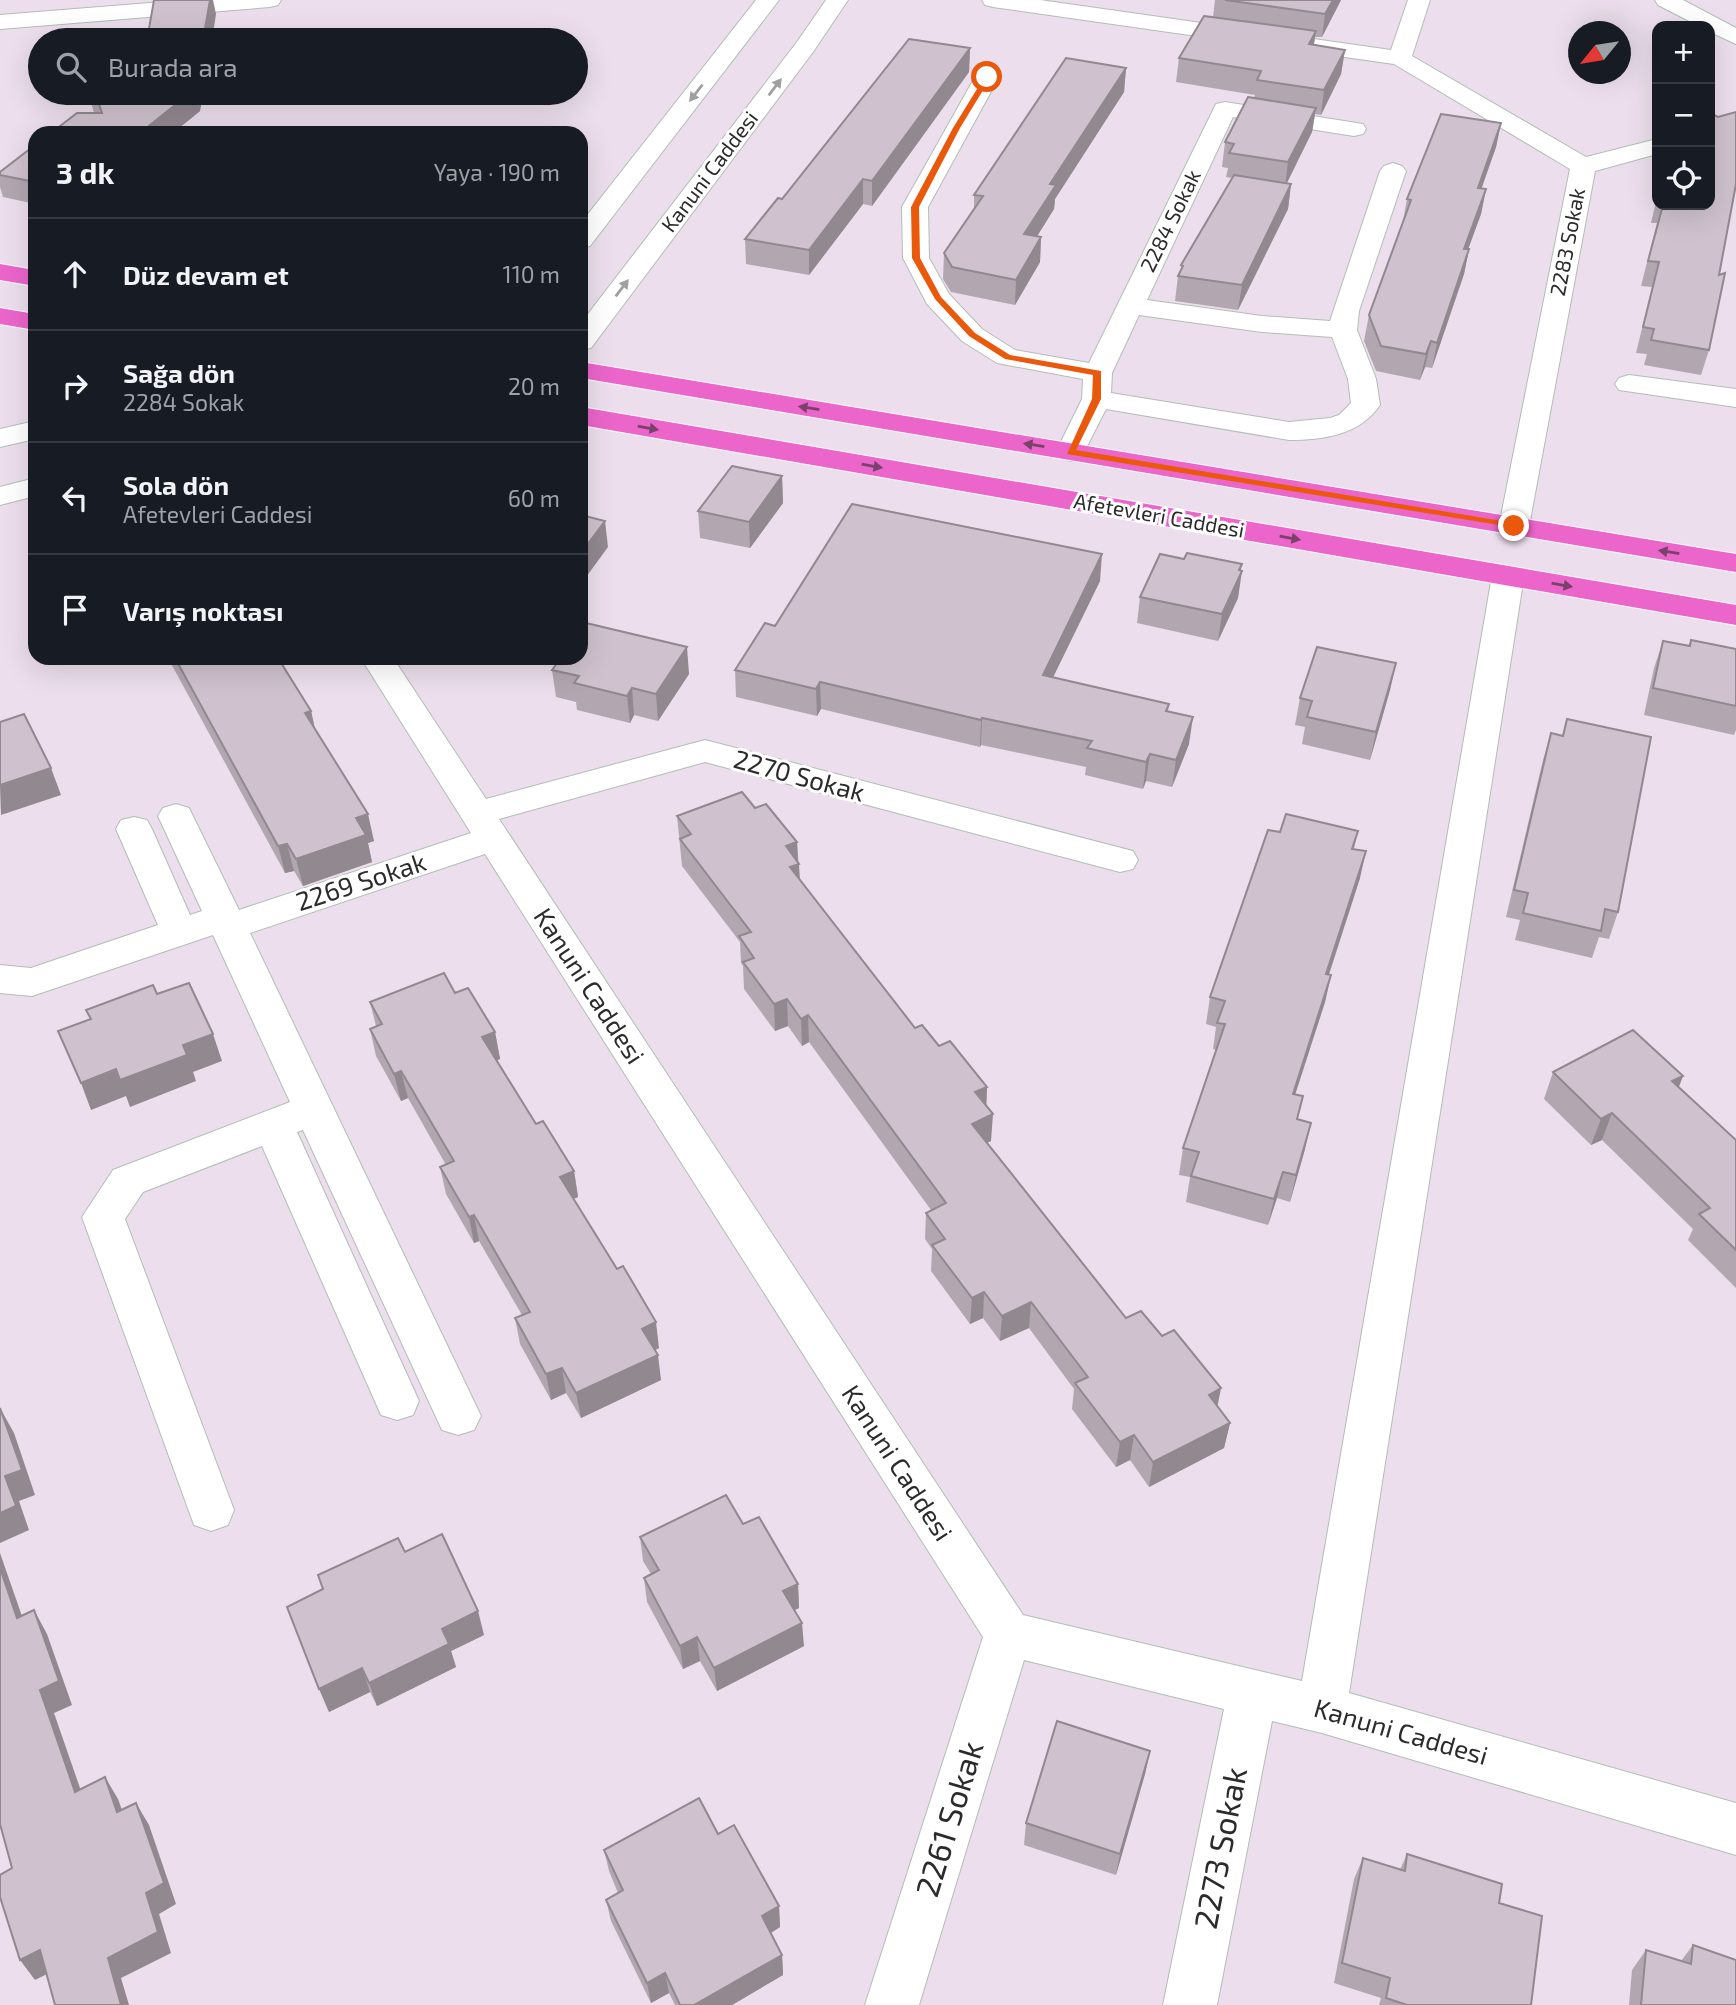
<!DOCTYPE html>
<html lang="tr">
<meta charset="utf-8">
<style>
:root{--surface:#171b24;--page:#20242c;--text:#f1f3f6;--muted:#9ea1a6;--line:#363941}
body{margin:0;font-family:"Exo 2",sans-serif;background:var(--page);color:var(--text)}
.controls{position:absolute;right:21px;top:21px;display:grid;overflow:hidden;border-radius:14px;box-shadow:0 7px 28px #0002}
.controls button{width:63px;height:63px;display:grid;place-items:center;padding:0;border:0;border-bottom:2px solid var(--line);background:var(--surface);color:var(--text);font:35px sans-serif}
.compass{position:absolute;left:1568px;top:21px;width:63px;height:63px;border-radius:50%;background:var(--surface);box-shadow:0 7px 28px #0002;rotate:240deg}
.stop{position:absolute;width:21px;height:21px;margin:-16px;border:5px solid #ea580c;border-radius:50%;background:#fff}
.stop.end{background:#ea580c;border-color:#fff;box-shadow:0 2px 7px #0008}
.list{margin:0;padding:0;list-style:none}
h2{display:flex;justify-content:space-between;align-items:center;height:91px;margin:0;padding:0 28px;font-size:30px}
h2 small{font-size:23px;font-weight:400;color:var(--muted)}
.list li{display:grid;grid-template-columns:46px 1fr auto;gap:21px;align-items:center;box-sizing:border-box;height:112px;padding:0 28px;border-top:2px solid var(--line)}
.list b{display:block;font-size:26px;white-space:nowrap}
.list p{margin:0;font-size:23px;white-space:nowrap;color:var(--muted)}
.list em{font-size:23px;font-style:normal;color:var(--muted)}
.icon{flex:none;width:38px;height:38px;fill:none;stroke:currentColor;stroke-width:2;stroke-linecap:round;stroke-linejoin:round}
.map{position:relative;flex:none;width:1736px;height:2005px;overflow:hidden}
.search{position:absolute;background:var(--surface);box-shadow:0 7px 28px #0002;left:28px;top:28px;width:560px;height:77px;display:flex;align-items:center;gap:18px;box-sizing:border-box;padding:0 24px;border-radius:38px;color:var(--muted);font-size:26px}
.panel{position:absolute;background:var(--surface);box-shadow:0 7px 28px #0002;left:28px;top:126px;width:560px;height:539px;border-radius:21px}
.map>svg:first-child{display:block}
.lines{fill:none;stroke-linecap:round;stroke-linejoin:round}
.minor-casing{stroke:#b1beb5;stroke-width:2}
.major-casing{stroke:#fff;stroke-width:2}
.minor{fill:#fff;fill-rule:evenodd}
.major{fill:#eb65cb;fill-rule:evenodd}
.wall{fill:#b2a7b1}
.shaded-wall{fill:#918890}
.building{fill:#cfc2ce;stroke:#918890;stroke-width:2}
.oneway{fill:#a0a0a0}
.oneway2{fill:#78426b}
.route{fill:#ea580c}
.labels{text-anchor:middle;stroke-width:6;stroke-linejoin:round;paint-order:stroke}
.far-street-label{font-size:21px;fill:#2b2b2b;stroke:#fff}
.street-label{font-size:26px;fill:#2b2b2b;stroke:#fff}
.near-street-label{font-size:32px;fill:#2b2b2b;stroke:#fff}
</style>
<div class="map">
<svg width="1736" height="2005" viewBox="0 0 1736 2005">
<rect width="100%" height="100%" fill="#ecdeec"/>
<g class="lines">
<defs>
<g id="minor">
<polygon points="187,0 281,0 278,5 270,7 0,29 0,15"/>
<polygon points="756,0 779,0 590,246 581,248 581,223"/>
<polygon points="826,0 848,0 813,52 591,348 581,350 581,323 797,42"/>
<polygon points="982,0 1040,0 1391,50 1408,0 1430,0 1412,56 1586,157 1657,139 1657,154 1595,171 1529,526 1525,533 1514,535 1503,533 1499,526 1570,169 1394,64 993,7 985,5"/>
<polygon points="1655,0 1683,0 1736,28 1736,44 1710,32 1710,26 1699,26 1658,5"/>
<path d="M987 70 995 72 999 77 928 207 929 258 949 294 982 329 1015 350 1089 363 1216 104 1225 102 1363 124 1366 129 1363 134 1354 136 1233 117 1147 300 1262 316 1330 321 1380 171 1384 166 1393 163 1402 166 1406 171 1359 311 1357 330 1376 379 1380 405C1360 435 1323 440 1289 440L1106 409 1081 458 1071 461 1061 458 1056 452 1082 399 1083 379 997 363 962 341 927 304 903 258 902 207 975 77 979 72ZM1139 315 1262 332 1332 337 1348 379 1351 403 1339 415 1330 418 1289 422 1111 393 1112 373Z"/>
<polygon points="1629,375 1736,389 1736,407 1619,390 1615,384 1619,378"/>
<polygon points="35,421 35,439 0,447 0,429"/>
<polygon points="35,478 35,496 0,505 0,487"/>
<polygon points="1508,567 1519,569 1524,576 1349,1693 1736,1803 1736,1855 1322,1733 1272,1721 1217,2005 1163,2005 1224,1709 1024,1660 919,2005 865,2005 983,1637 485,854 250,933 481,1416 474,1430 458,1435 442,1430 303,1130 297,1132 419,1401 413,1415 397,1420 381,1415 262,1146 143,1192 125,1219 234,1510 228,1525 211,1531 194,1525 82,1217 113,1170 290,1102 213,935 32,996 0,993 0,965 31,968 158,925 116,829 121,820 134,817 147,820 152,829 190,915 202,911 158,816 163,808 176,804 189,808 239,910 471,833 361,658 393,658 486,799 705,740 1133,851 1138,860 1133,869 1120,872 705,762 499,819 1023,1615 1302,1681 1492,576 1497,569"/>
</g>
<g id="major">
<polygon points="0,264 35,270 35,286 0,280"/>
<polygon points="0,308 35,314 35,330 0,324"/>
<polygon points="581,362 1736,554 1736,572 581,378"/>
<polygon points="581,407 1736,605 1736,625 581,425"/>
</g>
</defs>
<use href="#minor" class="minor-casing"/>
<use href="#major" class="major-casing"/>
<use href="#minor" class="minor"/>
<use href="#major" class="major"/>
</g>
<g class="wall">
<polygon points="1215,0 1341,0 1322,37 1315,37 1314,45 1345,50 1341,74 1321,115 1315,114 1312,132 1286,183 1291,184 1288,209 1238,310 1175,301 1178,276 1181,271 1181,265 1232,178 1226,177 1228,168 1222,167 1225,142 1254,98 1255,95 1176,82 1179,58 1213,17"/>
<polygon points="970,48 969,72 872,206 863,204 809,275 746,264 745,239 782,199"/>
<polygon points="1126,68 1124,92 1055,199 1054,209 1037,236 1041,237 1040,262 1015,305 951,292 943,279 944,253 974,210 974,195"/>
<polygon points="104,93 203,93 200,111 173,133 51,133 94,113 91,102"/>
<polygon points="1714,115 1735,187 1719,275 1709,350 1701,375 1644,365 1647,354 1636,353 1652,287 1641,286 1657,223 1651,223 1657,197 1657,205 1710,205"/>
<polygon points="1501,123 1496,147 1481,188 1486,189 1481,214 1468,249 1469,249 1464,274 1432,368 1425,367 1420,380 1376,371 1364,341 1369,315 1403,221 1407,199"/>
<polygon points="35,145 35,204 3,197 0,187 0,172"/>
<polygon points="782,476 783,503 750,548 700,538 698,511"/>
<polygon points="1184,559 1241,571 1238,598 1218,641 1137,623 1140,597"/>
<polygon points="1100,581 1053,677 1169,704 1168,712 1189,744 1172,787 1146,781 1143,789 1085,775 1086,767 981,745 980,747 821,709 817,716 736,697 735,670 775,626"/>
<polygon points="1691,640 1736,649 1736,730 1734,735 1644,715 1654,668 1663,641 1688,646"/>
<polygon points="168,658 278,658 311,711 315,729 374,841 368,843 372,862 303,886 294,871 285,873"/>
<polygon points="1396,663 1390,690 1370,760 1302,744 1305,727 1295,725 1300,698"/>
<polygon points="552,670 689,674 658,721 634,715 630,723 577,710 576,702 556,697"/>
<polygon points="1567,719 1618,912 1609,939 1599,937 1592,958 1515,940 1520,920 1506,917 1543,760 1551,733 1562,736"/>
<polygon points="755,808 797,842 800,880 915,1028 939,1046 987,1087 986,1106 991,1141 987,1143 1126,1318 1218,1407 1230,1423 1224,1448 1149,1487 1130,1460 1116,1467 1072,1409 1074,1389 1029,1328 1000,1341 983,1318 970,1324 931,1271 932,1249 925,1239 926,1213 931,1210 809,1042 802,1046 788,1026 775,1031 744,989 743,966 741,963 740,942 682,866 677,816"/>
<polygon points="1358,831 1354,849 1360,878 1329,975 1331,975 1325,1002 1295,1094 1298,1119 1305,1149 1290,1202 1277,1198 1268,1225 1186,1202 1190,1177 1179,1175 1183,1148 1216,1050 1213,1049 1216,1027 1206,1024 1210,997 1280,832"/>
<polygon points="455,993 495,1032 500,1059 497,1060 536,1124 574,1171 578,1197 573,1199 659,1348 655,1350 661,1380 581,1418 566,1393 551,1400 520,1344 515,1318 522,1315 479,1241 474,1243 446,1194 440,1167 446,1165 408,1098 401,1101 376,1056 370,1029 376,1026 370,1002"/>
<polygon points="1553,1072 1683,1076 1679,1087 1736,1140 1736,1288 1688,1240 1693,1229 1602,1140 1591,1145 1544,1099"/>
<polygon points="743,1524 798,1584 799,1608 795,1610 804,1646 717,1691 700,1661 683,1669 647,1602 644,1578 651,1574 643,1561 640,1537"/>
<polygon points="405,1552 484,1635 451,1651 456,1667 377,1706 370,1692 329,1712 287,1607"/>
<polygon points="1150,1751 1145,1774 1116,1875 1024,1845 1026,1823"/>
<polygon points="718,1834 779,1906 780,1927 771,1933 782,1955 783,1975 732,2005 675,2005 669,1993 651,2003 611,1921 606,1900 618,1893 609,1871 604,1850"/>
<polygon points="1407,1854 1499,1903 1531,2005 1379,2005 1381,1998 1334,1983 1354,1879 1363,1858 1400,1870"/>
<polygon points="1693,1945 1736,2005 1629,2005 1632,1970 1646,1950 1681,1961"/>
</g>
<g class="shaded-wall">
<polygon points="210,0 213,0 216,14 212,40 203,40"/>
<polygon points="1333,0 1341,0 1322,37 1325,14"/>
<polygon points="1316,31 1312,55 1309,44"/>
<polygon points="970,48 969,72 872,206 872,181"/>
<polygon points="1345,50 1341,74 1321,115 1324,90"/>
<polygon points="1126,68 1124,92 1055,199 1054,209 1023,259 1024,234 1050,184"/>
<polygon points="190,93 203,93 200,111 173,133 140,133"/>
<polygon points="1316,108 1312,132 1285,187 1288,162"/>
<polygon points="1501,123 1496,147 1473,213 1478,188"/>
<polygon points="863,179 863,204 809,275 809,250"/>
<polygon points="1291,184 1288,209 1238,310 1242,285"/>
<polygon points="1486,189 1481,214 1459,274 1464,249"/>
<polygon points="1041,237 1040,262 1015,305 1016,280"/>
<polygon points="1469,249 1464,274 1432,368 1437,343"/>
<polygon points="1431,341 1425,367 1420,380 1426,354"/>
<polygon points="782,476 783,503 750,548 749,522"/>
<polygon points="605,521 608,547 581,584 581,553"/>
<polygon points="1102,554 1100,581 1041,702 1043,675"/>
<polygon points="1242,564 1240,575 1242,571 1238,598 1218,641 1222,614"/>
<polygon points="687,647 689,674 658,721 656,694"/>
<polygon points="1396,663 1390,690 1370,760 1376,732"/>
<polygon points="820,682 821,709 817,716 816,689"/>
<polygon points="632,688 634,715 630,723 627,696"/>
<polygon points="311,711 317,738 305,713"/>
<polygon points="1193,717 1189,744 1172,787 1176,760"/>
<polygon points="982,718 981,745 980,747 981,720"/>
<polygon points="1150,754 1146,781 1143,789 1146,762"/>
<polygon points="51,768 61,795 1,815 0,785"/>
<polygon points="368,814 374,841 368,843 372,862 303,886 296,859 356,818"/>
<polygon points="797,842 798,864 799,864 800,891 791,894 786,846"/>
<polygon points="287,844 294,871 285,873 278,846"/>
<polygon points="1366,851 1360,878 1320,1001 1326,974"/>
<polygon points="1331,975 1325,1002 1287,1120 1293,1094"/>
<polygon points="787,999 788,1026 775,1031 774,1004"/>
<polygon points="808,1015 809,1042 802,1046 801,1019"/>
<polygon points="495,1032 500,1059 487,1064 482,1037"/>
<polygon points="213,1034 222,1061 193,1072 196,1081 130,1107 126,1096 91,1110 81,1083"/>
<polygon points="401,1071 408,1098 401,1101 394,1074"/>
<polygon points="1683,1076 1672,1103 1672,1081"/>
<polygon points="987,1087 986,1114 975,1092"/>
<polygon points="1612,1113 1602,1140 1591,1145 1601,1119"/>
<polygon points="993,1114 991,1141 970,1150 972,1124"/>
<polygon points="1311,1123 1305,1149 1290,1202 1296,1175"/>
<polygon points="574,1171 578,1197 564,1203 560,1177"/>
<polygon points="1283,1172 1277,1198 1268,1225 1274,1199"/>
<polygon points="474,1215 479,1241 474,1243 469,1217"/>
<polygon points="984,1292 983,1318 970,1324 972,1298"/>
<polygon points="1031,1302 1029,1328 1000,1341 1002,1316"/>
<polygon points="656,1322 659,1348 646,1355 642,1329"/>
<polygon points="658,1355 661,1380 581,1418 576,1393"/>
<polygon points="562,1368 566,1393 551,1400 546,1374"/>
<polygon points="1221,1388 1216,1414 1209,1395"/>
<polygon points="0,1408 14,1433 35,1495 19,1501 29,1530 0,1543 0,1513 5,1476"/>
<polygon points="1230,1423 1224,1448 1149,1487 1153,1462"/>
<polygon points="1134,1435 1130,1460 1116,1467 1120,1442"/>
<polygon points="0,1553 31,1642 17,1618 0,1568"/>
<polygon points="798,1584 799,1608 784,1615 783,1591"/>
<polygon points="34,1610 47,1634 72,1705 54,1713 89,1814 75,1792 40,1690"/>
<polygon points="478,1611 484,1635 451,1651 456,1667 377,1706 369,1683 442,1629"/>
<polygon points="802,1623 804,1646 717,1691 714,1668"/>
<polygon points="697,1637 700,1661 683,1669 680,1646"/>
<polygon points="362,1668 370,1692 329,1712 319,1689"/>
<polygon points="1150,1751 1145,1774 1116,1875 1120,1854"/>
<polygon points="105,1777 118,1799 130,1833 117,1812"/>
<polygon points="136,1803 149,1825 176,1904 159,1914 171,1953 121,1978 129,2005 121,2005 108,1958 146,1893"/>
<polygon points="779,1906 780,1927 764,1937 762,1916"/>
<polygon points="40,1950 55,1970 35,1980 20,1960"/>
<polygon points="782,1955 783,1975 732,2005 694,2005"/>
<polygon points="665,1973 669,1993 651,2003 647,1983"/>
</g>
<g class="building">
<polygon points="154,0 210,0 203,40 147,40"/>
<polygon points="1225,0 1333,0 1325,14"/>
<polygon points="1204,16 1316,31 1309,44 1345,50 1324,90 1257,80 1261,71 1179,58"/>
<polygon points="909,39 970,48 872,181 863,179 809,250 745,239 778,198 782,199"/>
<polygon points="1066,58 1126,68 1050,184 1056,185 1024,234 1041,237 1016,280 952,267 944,253 983,196 974,195"/>
<polygon points="104,93 190,93 140,133 51,133 77,113 102,113 99,104 91,102"/>
<polygon points="1248,97 1316,108 1288,162 1229,153 1234,144 1225,142"/>
<polygon points="1710,107 1714,108 1714,115 1718,117 1736,112 1736,184 1719,275 1725,273 1709,350 1651,340 1654,329 1643,327 1659,262 1648,261 1663,205 1710,205"/>
<polygon points="1441,114 1501,123 1478,188 1486,189 1464,249 1469,249 1437,343 1431,341 1426,354 1381,346 1369,315 1411,200 1407,199"/>
<polygon points="35,145 35,182 0,175 0,172"/>
<polygon points="1234,175 1291,184 1242,285 1178,276 1183,266 1181,265"/>
<polygon points="732,466 782,476 749,522 698,511"/>
<polygon points="852,504 1102,554 1043,675 1169,704 1166,711 1193,717 1176,760 1150,754 1146,762 1087,748 1092,741 982,718 981,720 820,682 816,689 735,670 765,623 775,626"/>
<polygon points="581,515 605,521 581,553"/>
<polygon points="1187,553 1242,564 1239,570 1242,571 1222,614 1140,597 1160,554 1184,559"/>
<polygon points="586,623 687,647 656,694 632,688 627,696 574,683 579,676 552,670 561,658 581,658 581,630"/>
<polygon points="1691,640 1736,649 1736,706 1653,688 1663,641 1690,646"/>
<polygon points="1317,647 1396,663 1376,732 1307,717 1312,701 1300,698"/>
<polygon points="175,658 278,658 311,711 305,713 368,814 356,818 366,835 296,859 287,844 278,846"/>
<polygon points="24,714 51,768 0,785 0,722"/>
<polygon points="1567,719 1651,737 1618,912 1605,909 1601,931 1523,913 1528,893 1514,890 1551,733 1563,736"/>
<polygon points="742,792 755,808 766,804 797,842 786,846 799,864 790,867 915,1028 922,1025 939,1046 950,1041 987,1087 975,1092 993,1114 972,1124 1126,1318 1141,1311 1162,1336 1174,1330 1221,1388 1209,1395 1230,1423 1153,1462 1134,1435 1120,1442 1075,1383 1088,1377 1031,1302 1002,1316 984,1292 972,1298 932,1245 945,1239 926,1213 946,1203 808,1015 801,1019 787,999 774,1004 743,962 754,958 739,936 751,932 680,839 691,834 677,816"/>
<polygon points="1286,814 1358,831 1352,849 1366,851 1326,974 1331,975 1293,1094 1303,1096 1297,1119 1311,1123 1296,1175 1283,1172 1274,1199 1191,1176 1199,1152 1183,1148 1225,1024 1217,1023 1225,1001 1210,997 1268,830 1280,832"/>
<polygon points="444,973 455,993 468,988 495,1032 482,1037 536,1124 543,1121 574,1171 560,1177 617,1269 623,1266 656,1322 642,1329 658,1355 576,1393 562,1368 546,1374 515,1318 530,1312 474,1215 469,1217 440,1167 454,1161 401,1071 394,1074 370,1029 382,1024 370,1002"/>
<polygon points="189,983 213,1034 183,1045 187,1055 120,1080 116,1069 81,1083 58,1031 91,1019 86,1010 153,985 157,994"/>
<polygon points="1633,1030 1683,1076 1672,1081 1736,1140 1736,1250 1699,1214 1710,1208 1612,1113 1601,1119 1553,1072"/>
<polygon points="0,1408 22,1470 5,1476 16,1506 0,1513"/>
<polygon points="726,1495 743,1524 759,1517 798,1584 783,1591 802,1623 714,1668 697,1637 680,1646 644,1578 659,1570 640,1537"/>
<polygon points="442,1534 478,1611 442,1629 449,1644 369,1683 362,1668 319,1689 287,1607 323,1589 318,1575 398,1538 405,1552"/>
<polygon points="0,1568 17,1618 34,1610 59,1681 40,1690 75,1792 105,1777 117,1812 136,1803 164,1883 146,1893 158,1932 108,1958 121,2005 55,2005 40,1950 20,1960 0,1897 0,1875 12,1868 0,1824"/>
<polygon points="1057,1721 1150,1751 1120,1854 1026,1823"/>
<polygon points="699,1798 718,1834 734,1825 779,1906 762,1916 782,1955 694,2005 680,2005 665,1973 647,1983 606,1900 623,1890 604,1850"/>
<polygon points="1407,1854 1502,1884 1499,1903 1542,1916 1531,2005 1407,2005 1386,1998 1390,1978 1342,1963 1363,1858 1405,1871"/>
<polygon points="1693,1945 1736,1960 1736,2005 1641,2005 1646,1950 1691,1964"/>
</g>
<defs><path id="oneway-solid" d="M-6-.8H1V-3.2L6.5 0L1 3.2V.8H-6Z" transform="scale(1.75)"/></defs>
<g class="oneway">
<use href="#oneway-solid" transform="translate(775 87) rotate(-53)"/>
<use href="#oneway-solid" transform="translate(696 93) rotate(128)"/>
<use href="#oneway-solid" transform="translate(622 288) rotate(-53)"/>
</g>
<g class="oneway2">
<use href="#oneway-solid" transform="translate(809 408) rotate(-171)"/>
<use href="#oneway-solid" transform="translate(648 428) rotate(10)"/>
<use href="#oneway-solid" transform="translate(1034 445) rotate(-171)"/>
<use href="#oneway-solid" transform="translate(872 466) rotate(10)"/>
<use href="#oneway-solid" transform="translate(1290 538) rotate(10)"/>
<use href="#oneway-solid" transform="translate(1669 552) rotate(-171)"/>
<use href="#oneway-solid" transform="translate(1562 585) rotate(10)"/>
</g>
<polygon class="route" points="985,76 991,77 960,128 919,207 920,258 941,297 975,333 1010,355 1101,371 1101,399 1076,450 1514,523 1517,524 1517,528 1067,454 1092,399 1093,375 1005,359 969,336 935,299 912,258 911,207 953,128"/>
<g class="labels">
<g class="far-street-label">
<text transform="translate(710 172) rotate(-53)" y="7">Kanuni Caddesi</text>
<text transform="translate(1171 221) rotate(-64)" y="7">2284 Sokak</text>
<text transform="translate(1568 242) rotate(-79)" y="7">2283 Sokak</text>
<text transform="translate(1159 516) rotate(10)" y="7">Afetevleri Caddesi</text>
</g>
<g class="street-label">
<text transform="translate(799 776) rotate(15)" y="9">2270 Sokak</text>
<text transform="translate(361 882) rotate(-18)" y="9">2269 Sokak</text>
<text transform="translate(589 986) rotate(57)" y="9">Kanuni Caddesi</text>
<text transform="translate(897 1463) rotate(57)" y="9">Kanuni Caddesi</text>
<text transform="translate(1401 1732) rotate(16)" y="9">Kanuni Caddesi</text>
</g>
<g class="near-street-label">
<text transform="translate(950 1819) rotate(-73)" y="11">2261 Sokak</text>
<text transform="translate(1221 1848) rotate(-79)" y="11">2273 Sokak</text>
</g>
</g>
</svg>
<div class="controls">
<button>+</button>
<button>−</button>
<button><svg class="icon" aria-label="locate" viewBox="0 0 24 24"><circle cx="12" cy="12" r="6"/><path d="M12 2v4M12 18v4M2 12h4M18 12h4"/></svg></button>
</div>
<svg class="compass" viewBox="-18 -18 36 36"><path d="M0-13l5 13h-10z" fill="#e53935"/><path d="M0 13l5-13h-10z" fill="#9ea1a6"/></svg>
<div class="stop" style="left:987px;top:77px"></div>
<div class="stop end" style="left:1514px;top:526px"></div>
<div class="search"><svg class="icon" aria-label="search" viewBox="0 0 24 24"><circle cx="10" cy="10" r="6"/><path d="M15 15l6 6"/></svg>Burada ara</div>
<section class="panel">
<h2>3 dk<small>Yaya · 190 m</small></h2>
<ul class="list">
<li><svg class="icon" aria-label="ahead" viewBox="0 0 24 24"><path d="M12 20V5M6 11l6-6 6 6"/></svg><div><b>Düz devam et</b></div><em>110 m</em></li>
<li><svg class="icon" aria-label="right" viewBox="0 0 24 24"><path d="M7 20v-9h11M14 6l5 5-5 5"/></svg><div><b>Sağa dön</b><p>2284 Sokak</p></div><em>20 m</em></li>
<li><svg class="icon" aria-label="left" viewBox="0 0 24 24"><path d="M17 20v-9H6M10 6l-5 5 5 5"/></svg><div><b>Sola dön</b><p>Afetevleri Caddesi</p></div><em>60 m</em></li>
<li><svg class="icon" aria-label="arrive" viewBox="0 0 24 24"><path d="M6 21V4h12l-3 4 3 4H6"/></svg><div><b>Varış noktası</b></div></li>
</ul>
</section>
</div>
